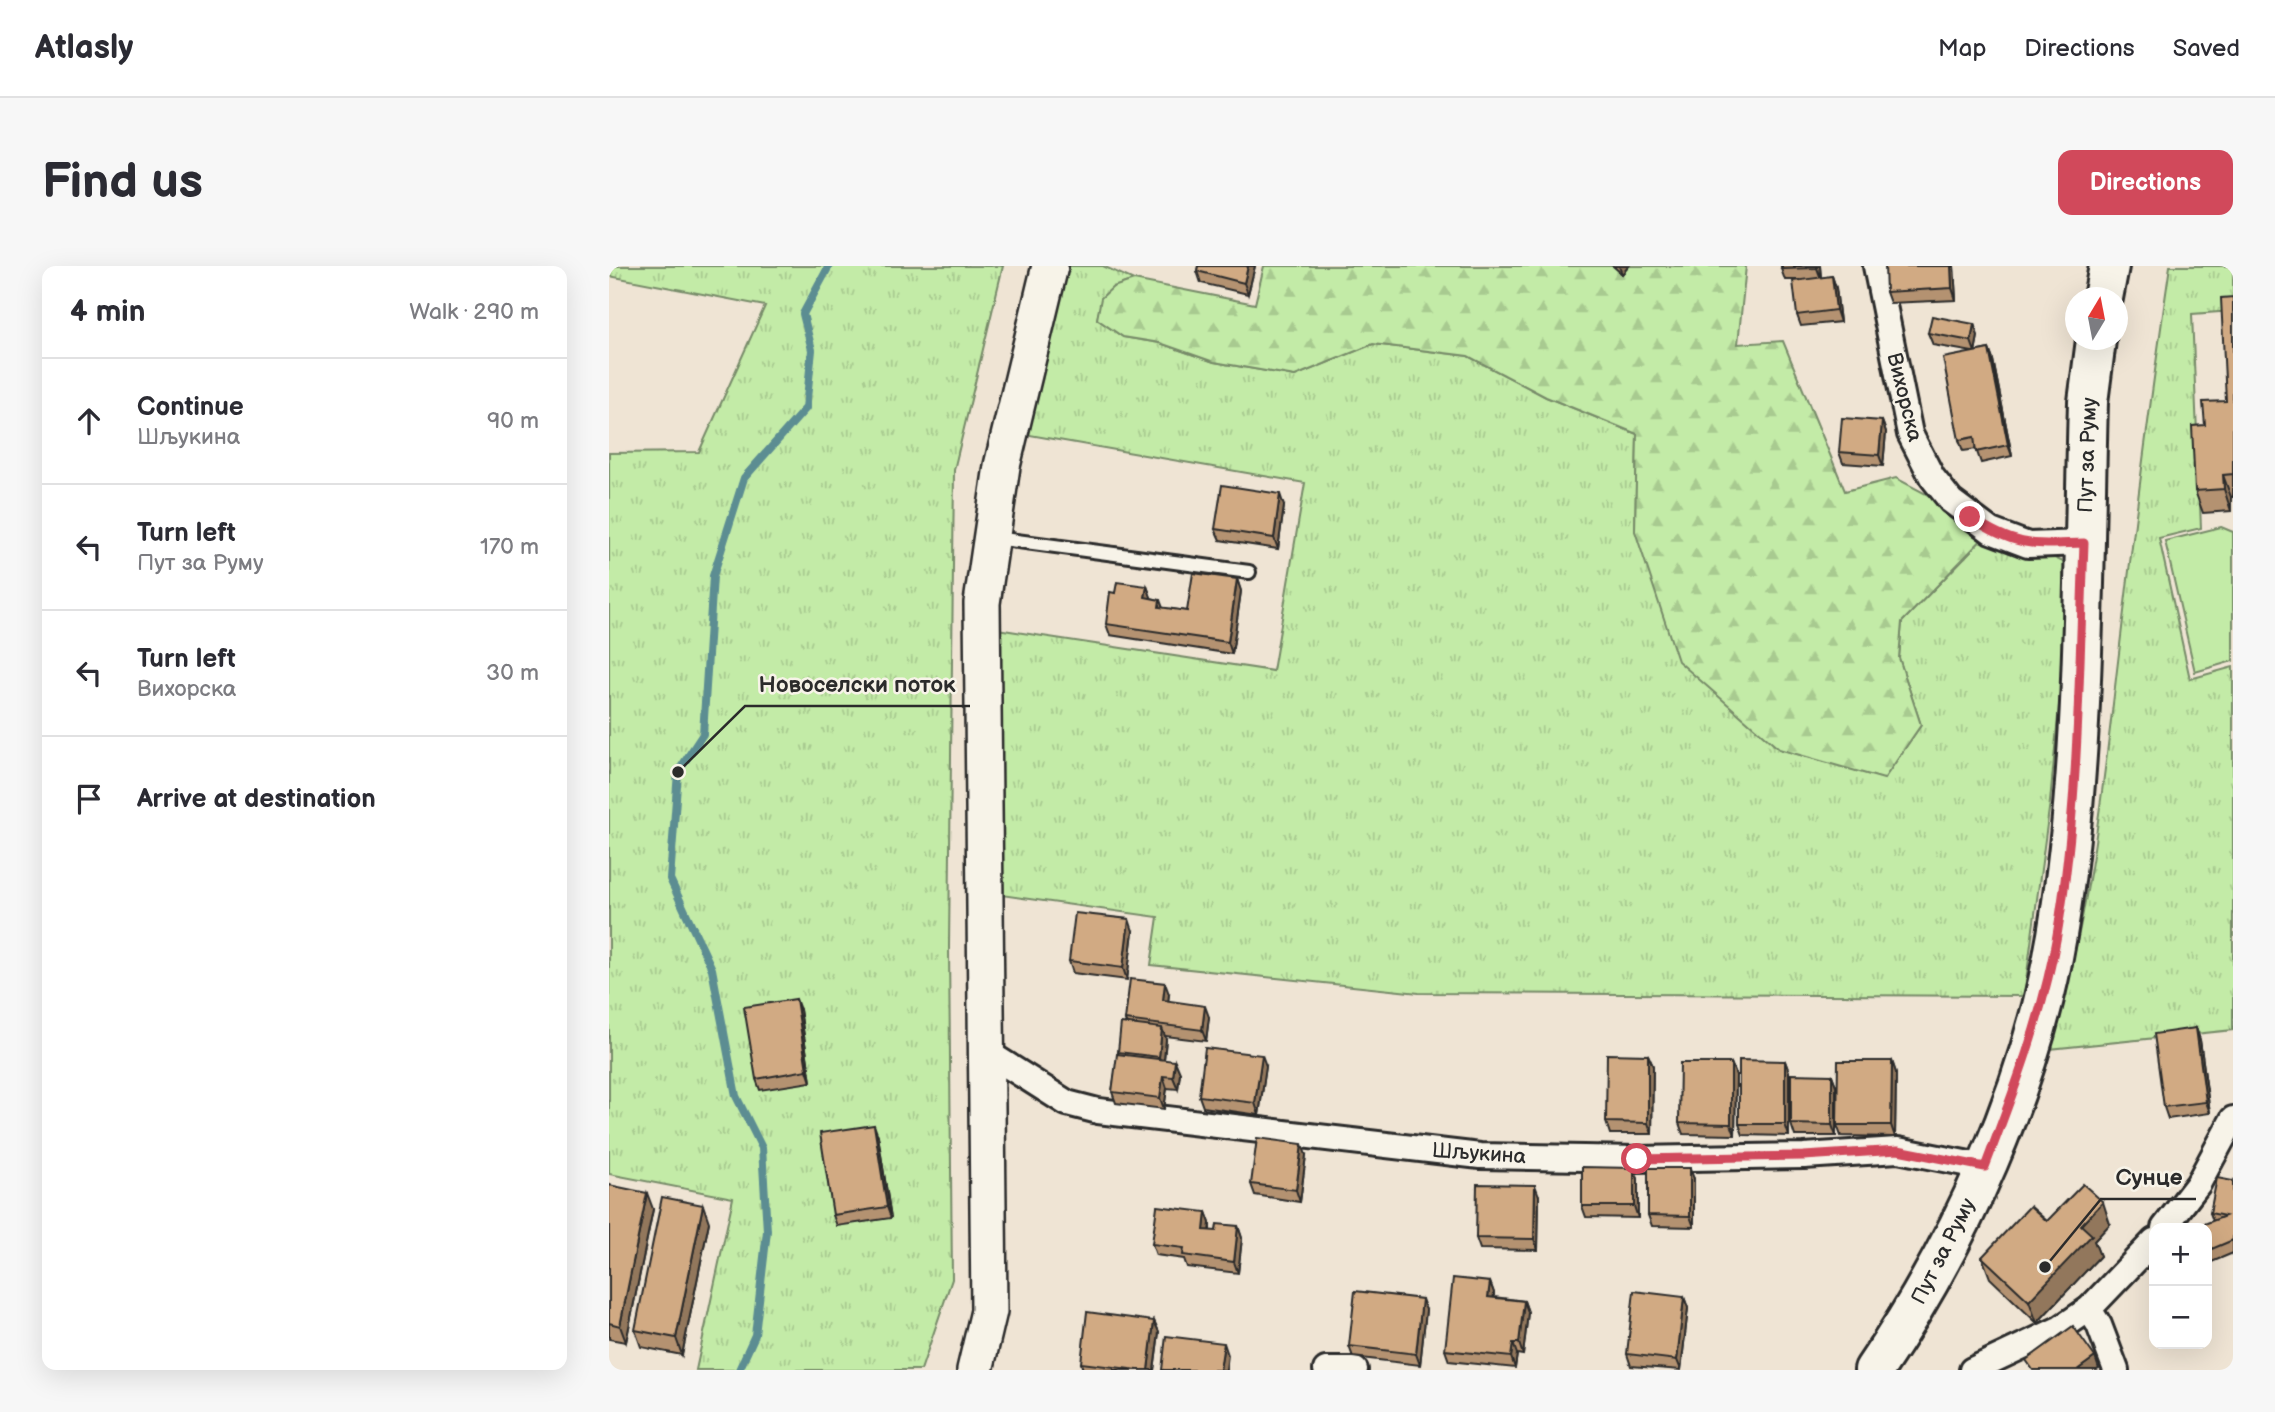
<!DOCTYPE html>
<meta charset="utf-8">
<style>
:root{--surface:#fff;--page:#f7f7f7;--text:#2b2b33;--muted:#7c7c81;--line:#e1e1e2;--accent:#d1495b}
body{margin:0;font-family:"Balsamiq Sans",sans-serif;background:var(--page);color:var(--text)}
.controls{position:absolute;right:21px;bottom:21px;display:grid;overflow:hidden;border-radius:14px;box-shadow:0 7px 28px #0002}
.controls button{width:63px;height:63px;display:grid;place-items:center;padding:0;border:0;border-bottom:2px solid var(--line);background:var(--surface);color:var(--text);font:35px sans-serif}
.compass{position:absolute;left:1456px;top:21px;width:63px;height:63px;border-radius:50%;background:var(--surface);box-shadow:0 7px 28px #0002;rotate:10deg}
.stop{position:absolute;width:21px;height:21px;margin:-16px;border:5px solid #d1495b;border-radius:50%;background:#fff}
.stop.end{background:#d1495b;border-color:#fff;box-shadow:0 2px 7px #0008}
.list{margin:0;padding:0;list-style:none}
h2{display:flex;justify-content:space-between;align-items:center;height:91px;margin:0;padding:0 28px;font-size:30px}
h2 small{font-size:23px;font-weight:400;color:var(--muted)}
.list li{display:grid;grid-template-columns:46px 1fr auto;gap:21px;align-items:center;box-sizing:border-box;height:126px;padding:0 28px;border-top:2px solid var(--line)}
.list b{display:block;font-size:26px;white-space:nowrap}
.list p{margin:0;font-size:23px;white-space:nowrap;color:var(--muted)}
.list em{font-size:23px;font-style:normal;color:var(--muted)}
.icon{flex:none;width:38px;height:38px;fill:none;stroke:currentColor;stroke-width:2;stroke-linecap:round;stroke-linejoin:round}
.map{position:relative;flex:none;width:1624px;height:1104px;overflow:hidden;border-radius:14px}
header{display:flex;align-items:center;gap:42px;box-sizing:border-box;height:98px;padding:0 35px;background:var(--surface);border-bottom:2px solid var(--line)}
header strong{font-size:33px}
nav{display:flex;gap:38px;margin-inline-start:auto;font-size:24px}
.intro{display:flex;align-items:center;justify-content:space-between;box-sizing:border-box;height:168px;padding:0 42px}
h1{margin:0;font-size:49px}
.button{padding:18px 32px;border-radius:14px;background:var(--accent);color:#fff;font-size:24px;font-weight:700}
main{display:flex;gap:42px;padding:0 42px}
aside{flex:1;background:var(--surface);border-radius:14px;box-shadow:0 7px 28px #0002}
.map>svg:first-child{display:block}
.grass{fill:url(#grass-tufts);stroke:#778b69;stroke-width:2}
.forest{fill:url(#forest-firs);stroke:#778b69;stroke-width:2}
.garden{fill:#c3eba7;stroke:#778b69;stroke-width:2}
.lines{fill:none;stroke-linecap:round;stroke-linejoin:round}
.stream{stroke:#5c8d92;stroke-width:8}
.lane-casing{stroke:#2b2b2b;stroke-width:18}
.street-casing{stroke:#2b2b2b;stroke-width:30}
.secondary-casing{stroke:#2b2b2b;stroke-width:40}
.primary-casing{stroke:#2b2b2b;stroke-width:44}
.lane{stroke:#f7f3e8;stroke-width:12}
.street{stroke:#f7f3e8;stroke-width:24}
.secondary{stroke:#f7f3e8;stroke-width:35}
.primary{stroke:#f7f3e8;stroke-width:38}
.wall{fill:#b49271;stroke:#2b2b2b;stroke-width:2}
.shaded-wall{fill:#92775c;stroke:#2b2b2b;stroke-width:2}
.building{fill:#d1aa83;stroke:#2b2b2b;stroke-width:2}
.route{stroke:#d1495b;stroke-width:9}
.labels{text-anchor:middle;stroke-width:5;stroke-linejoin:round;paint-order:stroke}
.street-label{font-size:21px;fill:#2b2b2b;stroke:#f7f3e8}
.leader{fill:none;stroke:#2b2b2b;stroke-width:2.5}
.callout-dot{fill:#2b2b2b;stroke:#f7f3e8;stroke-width:2.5}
.callout-label{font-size:23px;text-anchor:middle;font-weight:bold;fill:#2b2b2b;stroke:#f7f3e8;stroke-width:5;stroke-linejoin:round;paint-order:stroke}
</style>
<header>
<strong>Atlasly</strong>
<nav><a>Map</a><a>Directions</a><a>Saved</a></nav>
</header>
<div class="intro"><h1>Find us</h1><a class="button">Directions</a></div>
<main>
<aside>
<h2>4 min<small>Walk · 290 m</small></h2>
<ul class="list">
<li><svg class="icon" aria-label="ahead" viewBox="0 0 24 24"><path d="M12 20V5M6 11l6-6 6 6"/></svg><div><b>Continue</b><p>Шљукина</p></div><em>90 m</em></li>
<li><svg class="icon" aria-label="left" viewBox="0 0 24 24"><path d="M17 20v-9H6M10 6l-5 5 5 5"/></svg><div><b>Turn left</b><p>Пут за Руму</p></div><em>170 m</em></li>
<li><svg class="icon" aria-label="left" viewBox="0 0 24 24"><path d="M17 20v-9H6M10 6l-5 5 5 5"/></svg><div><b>Turn left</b><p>Вихорска</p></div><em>30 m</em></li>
<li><svg class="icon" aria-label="arrive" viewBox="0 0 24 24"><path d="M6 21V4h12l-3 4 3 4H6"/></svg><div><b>Arrive at destination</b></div></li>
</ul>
</aside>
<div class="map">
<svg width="1624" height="1104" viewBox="0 0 1624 1104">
<defs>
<pattern id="grass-tufts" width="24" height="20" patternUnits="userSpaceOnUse" patternTransform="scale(1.75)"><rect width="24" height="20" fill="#c3eba7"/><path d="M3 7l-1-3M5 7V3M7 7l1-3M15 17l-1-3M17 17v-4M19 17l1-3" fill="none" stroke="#a8ca90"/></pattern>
<pattern id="forest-firs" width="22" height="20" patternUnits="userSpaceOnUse" patternTransform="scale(1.75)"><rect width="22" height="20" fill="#c3eba7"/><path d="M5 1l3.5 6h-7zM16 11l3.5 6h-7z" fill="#a8ca90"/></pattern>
</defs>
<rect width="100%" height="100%" fill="#efe4d4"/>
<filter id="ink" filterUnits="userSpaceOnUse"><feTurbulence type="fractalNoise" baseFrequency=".0143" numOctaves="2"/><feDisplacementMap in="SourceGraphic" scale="14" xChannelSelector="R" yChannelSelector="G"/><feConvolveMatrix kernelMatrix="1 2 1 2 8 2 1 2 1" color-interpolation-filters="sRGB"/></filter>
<g filter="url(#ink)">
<g class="grass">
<polygon points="0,0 394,0 345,204 340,681 343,1013 312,1104 87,1104 124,932 0,908 0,187 90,186 156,40 0,10"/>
<path d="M457 0H494L525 14C501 21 493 28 488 53L514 71 551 77 605 96 686 110 764 78 859 90 937 131 1028 168 1026 265 1170 483 1275 512 1312 459 1290 392 1293 356 1383 263 1463 300 1441 536 1415 730 810 727 542 699 549 651 392 629 388 363 664 405 696 217 415 168Z"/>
<path d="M1561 0H1624V45L1583 48 1592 262 1550 272 1581 413 1624 401V764L1440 783C1479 661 1493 531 1508 404 1524 269 1541 134 1561 0Z"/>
</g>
<polygon class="forest" points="655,0 1137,0 1129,78 1174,75 1236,225 1287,212 1383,263 1293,356 1290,392 1312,459 1275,513 1170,483 1069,395 1026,265 1028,168 937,131 859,90 764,78 686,110 605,96 551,77 514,71 488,53 492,32 504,21 525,14 646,38"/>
<polygon class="garden" points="1612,261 1624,266 1624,395 1586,406 1556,275"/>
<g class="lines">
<polyline class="stream" points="130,1104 146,1069 158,965 153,882 127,830 103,703 61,613 69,506 94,468 104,310 135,212 197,142 203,84 194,48 220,0"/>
<defs>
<polyline id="lane" points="386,272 640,306"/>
<g id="street">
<polyline points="1267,0 1301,168 1323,211 1342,235 1382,265 1419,279 1475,277"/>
<polyline points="379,787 458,837 489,845 871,890 1028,893 1195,890 1289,884 1376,901"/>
<polyline points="1555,962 1589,918 1624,853"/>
<polyline points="1480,1043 1490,1059 1507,1104"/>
<polyline points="717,1104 746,1104"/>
<polyline points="1363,1104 1452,1062 1480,1043 1545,975"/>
</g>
<polyline id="secondary" points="366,1104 380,1045 373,337 393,200 441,0"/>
<g id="primary">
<polyline points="1494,32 1500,0"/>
<path d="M1265 1104C1351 978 1423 820 1448 669 1477 494 1474 313 1479 136L1487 74"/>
</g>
</defs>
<use href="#lane" class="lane-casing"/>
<use href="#street" class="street-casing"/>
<use href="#secondary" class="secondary-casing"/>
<use href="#primary" class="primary-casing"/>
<use href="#lane" class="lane"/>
<use href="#street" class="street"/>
<use href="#secondary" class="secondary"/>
<use href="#primary" class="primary"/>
</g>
<g class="wall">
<polygon points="589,0 646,0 639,28 592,17 588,5"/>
<polygon points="1004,0 1020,0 1013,8"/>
<polygon points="1211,0 1212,12 1223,10 1227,22 1231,56 1192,60 1188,49 1190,14 1176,14 1172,3"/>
<polygon points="1345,0 1347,34 1281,37 1277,26"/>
<polygon points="1624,31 1624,231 1622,231 1622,245 1594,247 1586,225 1596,159 1617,135"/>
<polygon points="1365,58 1369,70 1366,86 1380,83 1384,94 1403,190 1372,197 1367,183 1354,185 1350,174 1364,86 1324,79 1319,67"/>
<polygon points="1273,155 1277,166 1274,200 1234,197 1230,186"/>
<polygon points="675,240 669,283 611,274 606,263"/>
<polygon points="628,313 632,325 623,388 501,369 497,358 538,320 542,332 551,334 554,342 578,345"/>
<polygon points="524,665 518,714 464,707 460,695"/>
<polygon points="560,728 559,735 600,751 597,775 556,770 557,773 555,794 571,807 569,823 558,822 555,843 507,837 503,826 509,788 509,786 517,757 516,754"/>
<polygon points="191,744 202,816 151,824 147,813"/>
<polygon points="1587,762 1591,774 1601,847 1559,853 1555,841"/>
<polygon points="1039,789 1044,800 1043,868 1001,868 997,856"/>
<polygon points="1176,795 1180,806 1180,870 1134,869 1130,858"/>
<polygon points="1283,795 1287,807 1286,871 1232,870 1228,859"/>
<polygon points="1122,797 1127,809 1126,869 1074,868 1070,857"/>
<polygon points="657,800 650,849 594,841 590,830"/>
<polygon points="1223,809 1227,820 1227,870 1186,870 1182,858"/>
<polygon points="269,870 282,952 228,960 224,949"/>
<polygon points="697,889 691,936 646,929 642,918"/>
<polygon points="1025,902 1029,913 1029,952 977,951 973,940"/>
<polygon points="1085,913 1085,961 1043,960 1039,949"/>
<polygon points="1624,915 1624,987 1598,998 1598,962 1604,955 1601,947"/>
<polygon points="0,919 44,943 17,1076 0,1073"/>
<polygon points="930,930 929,984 871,983 867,972"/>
<polygon points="597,946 601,957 601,965 607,965 629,960 633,972 629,1007 578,1001 575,993 547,989 543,978"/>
<polygon points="1438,955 1501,958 1485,975 1491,990 1428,1057 1381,1012 1373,991"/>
<polygon points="100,956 73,1089 32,1081 26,1064"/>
<polygon points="881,1016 885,1027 885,1031 915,1035 919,1046 914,1089 908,1088 906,1102 840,1095 836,1084"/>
<polygon points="1075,1031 1079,1042 1072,1104 1022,1100 1018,1088"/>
<polygon points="817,1044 811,1099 744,1091 740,1080"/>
<polygon points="545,1055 550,1066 545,1104 474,1104 472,1097"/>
</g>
<g class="shaded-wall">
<polygon points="639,0 646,0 639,28 635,17"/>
<polygon points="1010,0 1020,0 1013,8"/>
<polygon points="1208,0 1211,0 1212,13 1208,2"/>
<polygon points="1342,0 1345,0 1347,34 1343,22"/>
<polygon points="1223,10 1227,22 1231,56 1227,44"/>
<polygon points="1365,58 1369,70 1366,86 1362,75"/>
<polygon points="1380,83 1384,94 1403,190 1399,179"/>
<polygon points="1273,155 1277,166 1274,200 1270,189"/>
<polygon points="1614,209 1622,231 1622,245 1615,223"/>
<polygon points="671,228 675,240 669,283 665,272"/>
<polygon points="628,313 632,325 623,388 619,376"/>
<polygon points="538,320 542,331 540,343 536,331"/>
<polygon points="520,653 524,665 518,714 514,702"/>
<polygon points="556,717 560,728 558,746 554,734"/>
<polygon points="187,733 191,744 202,816 198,804"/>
<polygon points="596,740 600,751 597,775 593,764"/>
<polygon points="553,762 557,773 554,803 550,791"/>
<polygon points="1587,762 1591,774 1601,847 1597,836"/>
<polygon points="653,789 657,800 650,849 646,837"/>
<polygon points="1039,789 1044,800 1043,868 1039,857"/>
<polygon points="566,795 571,807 569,823 564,811"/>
<polygon points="1176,795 1180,806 1180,870 1176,858"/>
<polygon points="1283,795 1287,807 1286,871 1282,859"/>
<polygon points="1122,797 1127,809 1126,869 1122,858"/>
<polygon points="1223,809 1227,820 1227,870 1223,859"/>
<polygon points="554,810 558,822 555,843 551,832"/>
<polygon points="265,859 269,870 282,952 278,941"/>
<polygon points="693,878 697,889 691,936 687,924"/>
<polygon points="1025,902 1029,913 1029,952 1025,940"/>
<polygon points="1081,902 1085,913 1085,961 1081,950"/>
<polygon points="926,919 930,930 929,984 925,973"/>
<polygon points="38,927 44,943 17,1076 11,1060"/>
<polygon points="1494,936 1501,958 1485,975 1491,990 1428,1057 1420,1035 1472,959"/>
<polygon points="94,939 100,956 73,1089 67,1072"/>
<polygon points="597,946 601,957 599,975 595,964"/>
<polygon points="629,960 633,972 629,1007 625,996"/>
<polygon points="881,1016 885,1027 883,1042 879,1031"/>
<polygon points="1075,1031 1079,1042 1072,1104 1068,1094"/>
<polygon points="813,1033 817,1044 811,1099 807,1088"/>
<polygon points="915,1035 919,1046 914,1089 910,1077"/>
<polygon points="545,1055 550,1066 545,1104 539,1104"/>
<polygon points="615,1077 619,1089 617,1104 611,1104"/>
<polygon points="904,1077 908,1088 906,1102 902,1091"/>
<polygon points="1486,1091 1490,1103 1488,1104 1468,1104"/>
</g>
<g class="building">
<polygon points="589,0 639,0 635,17 588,5"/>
<polygon points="1172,0 1208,0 1208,2 1172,3"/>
<polygon points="1276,0 1342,0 1343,22 1277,26"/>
<polygon points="1223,10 1227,44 1188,49 1184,15"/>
<polygon points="1624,31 1624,208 1614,209 1615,223 1586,225 1583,160 1596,159 1594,136 1617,135 1612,32"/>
<polygon points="1323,50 1365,58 1362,75 1319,67"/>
<polygon points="1380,83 1399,179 1367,186 1365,171 1350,174 1334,92"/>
<polygon points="1233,152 1273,155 1270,189 1230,186"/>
<polygon points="613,219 671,228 665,272 606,263"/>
<polygon points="584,307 628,313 619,376 497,358 501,326 506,327 508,316 538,320 536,331 551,334 550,341 578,345"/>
<polygon points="466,647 520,653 514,702 460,695"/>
<polygon points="521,713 556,717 554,734 596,740 593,764 516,754"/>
<polygon points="187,733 198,804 147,813 135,741"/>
<polygon points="512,757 553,762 550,791 509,786"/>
<polygon points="1587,762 1597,836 1555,841 1545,768"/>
<polygon points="596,782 653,789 646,837 590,830"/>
<polygon points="508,788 566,795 564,811 554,810 551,832 503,826"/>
<polygon points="998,788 1039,789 1039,857 997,856"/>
<polygon points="1130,794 1176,795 1176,858 1130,858"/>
<polygon points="1229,795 1283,795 1282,859 1228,859"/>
<polygon points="1071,797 1122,797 1122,858 1070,857"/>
<polygon points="1182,808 1223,809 1223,859 1182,858"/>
<polygon points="265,859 278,941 224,949 211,867"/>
<polygon points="648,872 693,878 687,924 642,918"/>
<polygon points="973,901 1025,902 1025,940 973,940"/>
<polygon points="1039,902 1081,902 1081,950 1039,949"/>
<polygon points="1608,912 1624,915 1624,974 1598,985 1598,962 1585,962 1616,950 1601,947"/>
<polygon points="868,918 926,919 925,973 867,972"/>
<polygon points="1474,918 1494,936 1472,959 1483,969 1420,1035 1373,991 1421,940 1438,955"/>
<polygon points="0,919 38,927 11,1060 0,1057"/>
<polygon points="53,931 94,939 67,1072 26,1064"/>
<polygon points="548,940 597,946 595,964 607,965 608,958 629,960 625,996 574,989 575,982 543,978"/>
<polygon points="844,1012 881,1016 879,1031 915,1035 910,1077 904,1077 902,1091 836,1084"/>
<polygon points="746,1025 813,1033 807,1088 740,1080"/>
<polygon points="1025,1025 1075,1031 1068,1094 1018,1088"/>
<polygon points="478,1046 545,1055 539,1104 529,1104 472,1097"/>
<polygon points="1464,1060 1486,1091 1468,1104 1424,1104 1417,1094"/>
<polygon points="557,1070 615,1077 611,1104 553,1104"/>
</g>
</g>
<g class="lines" filter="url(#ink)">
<path class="route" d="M1028 893 1195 890 1289 884 1376 901C1405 825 1434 749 1448 669 1470 540 1470 407 1475 277 1422 279 1406 281 1361 251"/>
</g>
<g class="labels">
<g class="street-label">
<text transform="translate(1296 131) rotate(76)" y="7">Вихорска</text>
<text transform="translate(1478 189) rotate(-88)" y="7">Пут за Руму</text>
<text transform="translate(870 887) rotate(4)" y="7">Шљукина</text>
<text transform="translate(1334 985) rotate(-63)" y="7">Пут за Руму</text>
</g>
</g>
<path class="leader" d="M69 506L136 440H361M1436 1001L1492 933H1587"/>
<g class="callout-dot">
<circle cx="69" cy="506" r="7"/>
<circle cx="1436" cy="1001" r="7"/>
</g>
<g class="callout-label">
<text x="248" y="426">Новоселски поток</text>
<text x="1540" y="919">Сунце</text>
</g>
</svg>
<div class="controls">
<button>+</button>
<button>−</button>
</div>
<svg class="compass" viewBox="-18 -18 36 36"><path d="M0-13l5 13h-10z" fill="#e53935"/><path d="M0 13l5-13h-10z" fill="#7c7c81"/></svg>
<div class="stop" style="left:1028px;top:893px"></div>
<div class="stop end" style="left:1361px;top:251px"></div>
</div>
</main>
